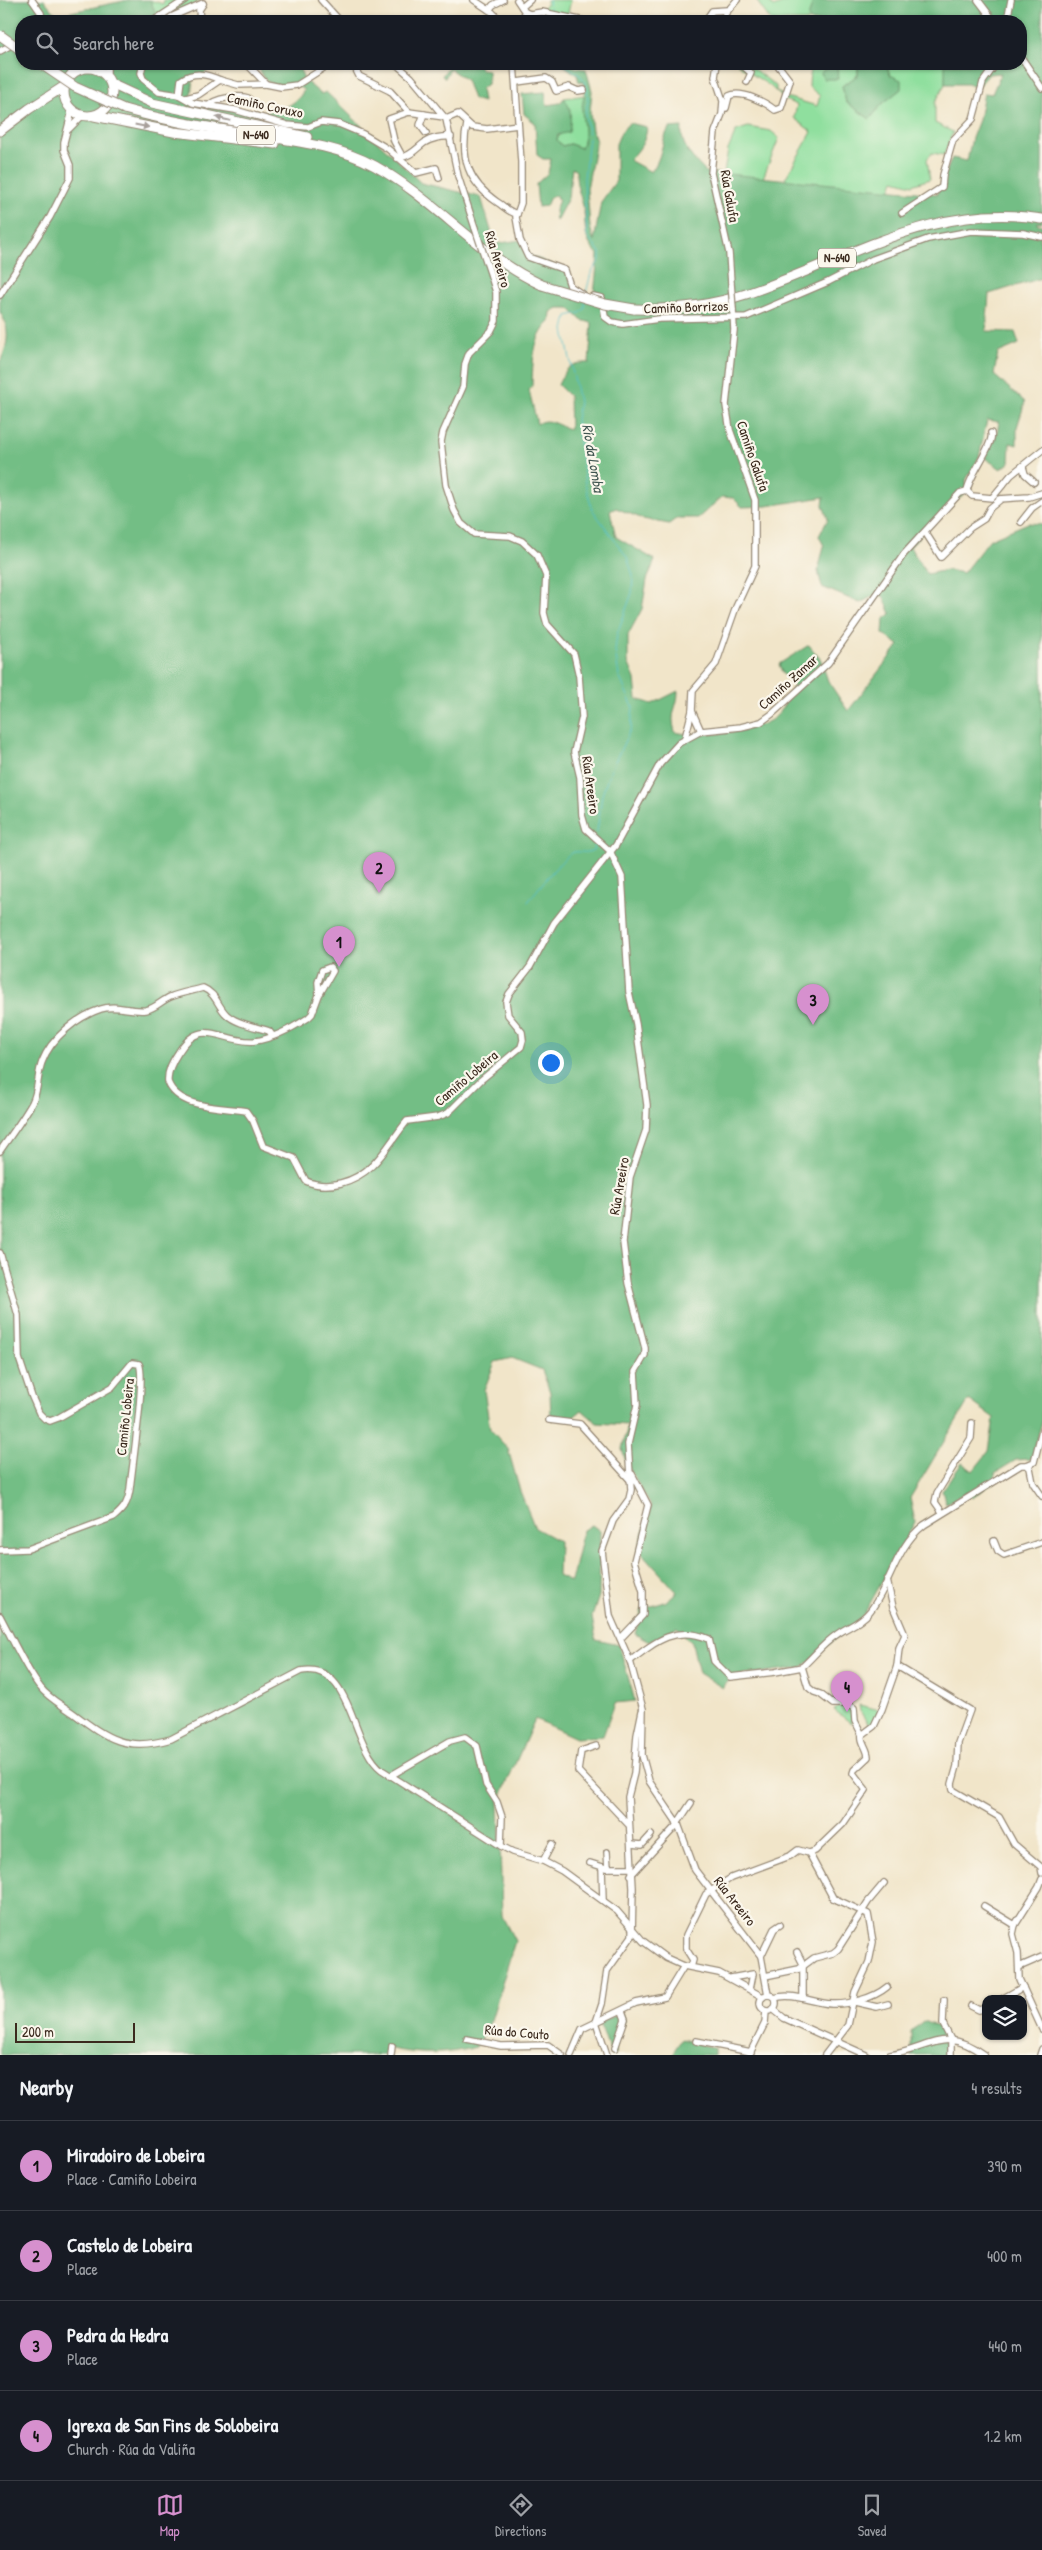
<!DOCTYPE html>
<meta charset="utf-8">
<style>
:root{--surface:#171b24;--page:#20242c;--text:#f1f3f6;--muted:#9ea1a6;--line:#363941;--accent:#d690ce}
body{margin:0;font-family:"Patrick Hand",sans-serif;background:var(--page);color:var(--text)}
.controls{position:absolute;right:15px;bottom:15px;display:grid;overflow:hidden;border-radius:10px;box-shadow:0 1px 4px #0004}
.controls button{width:45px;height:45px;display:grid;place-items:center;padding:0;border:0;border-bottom:1px solid var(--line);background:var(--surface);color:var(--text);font:25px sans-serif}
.scale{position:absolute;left:15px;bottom:12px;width:120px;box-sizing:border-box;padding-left:5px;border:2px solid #3b2a1e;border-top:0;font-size:14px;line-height:18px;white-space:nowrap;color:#3b2a1e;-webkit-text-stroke:4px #fbf7ec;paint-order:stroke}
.you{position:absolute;left:550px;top:1062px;width:18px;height:18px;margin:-12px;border:4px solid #fff;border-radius:50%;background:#1a73e8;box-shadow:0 0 0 8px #1a73e833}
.badge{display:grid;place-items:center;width:32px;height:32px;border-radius:50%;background:var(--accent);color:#111;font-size:16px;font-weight:700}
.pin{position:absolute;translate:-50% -41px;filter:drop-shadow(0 1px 2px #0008)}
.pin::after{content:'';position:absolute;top:26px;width:18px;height:15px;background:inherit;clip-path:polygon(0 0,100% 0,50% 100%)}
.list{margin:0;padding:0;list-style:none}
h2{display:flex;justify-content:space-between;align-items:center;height:65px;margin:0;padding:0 20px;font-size:21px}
h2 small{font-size:16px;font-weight:400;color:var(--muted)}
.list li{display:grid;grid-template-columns:32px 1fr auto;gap:15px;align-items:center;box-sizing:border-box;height:90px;padding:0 20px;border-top:1px solid var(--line)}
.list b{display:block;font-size:19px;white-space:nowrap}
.list p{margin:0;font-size:16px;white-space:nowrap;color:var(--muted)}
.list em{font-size:16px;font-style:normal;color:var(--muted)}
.icon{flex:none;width:28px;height:28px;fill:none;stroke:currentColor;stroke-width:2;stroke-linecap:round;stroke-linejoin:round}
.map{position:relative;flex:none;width:1042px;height:2055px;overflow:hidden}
.search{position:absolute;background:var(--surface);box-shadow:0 1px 4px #0004;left:15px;right:15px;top:15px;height:55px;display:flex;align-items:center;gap:12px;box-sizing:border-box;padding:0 18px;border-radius:20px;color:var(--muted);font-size:19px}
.sheet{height:425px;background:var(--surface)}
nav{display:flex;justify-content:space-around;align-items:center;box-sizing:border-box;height:70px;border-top:1px solid var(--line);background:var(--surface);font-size:14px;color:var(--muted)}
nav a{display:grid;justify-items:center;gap:2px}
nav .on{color:var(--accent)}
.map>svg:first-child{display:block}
.green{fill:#8fdf9e;stroke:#65845e}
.forest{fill:#73be85;stroke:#577452;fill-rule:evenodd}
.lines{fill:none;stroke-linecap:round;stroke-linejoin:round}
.stream{stroke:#54c1cb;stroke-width:1}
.minor-casing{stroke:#968874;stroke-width:8}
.highway-casing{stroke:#968874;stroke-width:11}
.minor{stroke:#fff;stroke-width:5.5}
.highway{stroke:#fff;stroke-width:9}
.minor-bridge-casing{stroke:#968874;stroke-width:8;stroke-linecap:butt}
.highway-bridge-casing{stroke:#968874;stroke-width:11;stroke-linecap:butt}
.minor-bridge{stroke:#fff;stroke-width:5.5}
.highway-bridge{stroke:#fff;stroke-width:9}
.oneway{fill:#a79f9a}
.labels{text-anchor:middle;stroke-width:4.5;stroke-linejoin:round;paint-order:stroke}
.shield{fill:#fbf7ec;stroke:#75685c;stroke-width:1}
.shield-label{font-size:12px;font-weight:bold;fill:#3b2a1e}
.street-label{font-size:14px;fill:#3b2a1e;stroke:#fbf7ec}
.water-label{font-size:15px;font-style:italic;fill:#425752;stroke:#fbf7ec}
</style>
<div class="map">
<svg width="1042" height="2055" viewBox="0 0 1042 2055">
<rect width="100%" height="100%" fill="#fbf7ec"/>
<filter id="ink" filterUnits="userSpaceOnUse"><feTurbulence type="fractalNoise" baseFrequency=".02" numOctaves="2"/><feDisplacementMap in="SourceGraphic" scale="10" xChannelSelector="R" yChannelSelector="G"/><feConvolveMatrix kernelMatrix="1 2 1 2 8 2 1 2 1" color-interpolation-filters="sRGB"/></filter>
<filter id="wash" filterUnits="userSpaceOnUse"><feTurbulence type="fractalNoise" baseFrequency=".0096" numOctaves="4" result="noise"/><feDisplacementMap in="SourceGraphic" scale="20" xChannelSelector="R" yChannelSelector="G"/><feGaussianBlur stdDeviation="1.12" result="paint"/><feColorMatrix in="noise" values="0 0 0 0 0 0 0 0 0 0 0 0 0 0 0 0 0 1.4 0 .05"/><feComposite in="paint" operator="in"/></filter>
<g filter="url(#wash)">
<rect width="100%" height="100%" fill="#f1e5c9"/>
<g class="green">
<polygon points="150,0 163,4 164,0 201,0 183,11 182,21 157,21"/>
<polygon points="547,0 571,0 567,17 541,9 546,5"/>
<polygon points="756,0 768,0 773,7 792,0 818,0 817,21 771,21"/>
<polygon points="737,64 747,64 776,86 776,91 786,97 817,106 820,96 809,87 810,68 804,64 829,64 837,79 837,64 858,64 858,75 842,86 846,102 870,119 882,104 901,89 890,75 886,64 946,64 945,84 935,103 935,123 953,132 944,155 932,153 927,159 930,179 912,185 894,180 885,205 782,184 812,132 794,118 797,105 785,100 770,86"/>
<path d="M586 95C581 113 589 130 581 148L570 144 562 146 557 140 570 111 564 98Z"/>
<polygon points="748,127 771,131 779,138 761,183 722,183 728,150 736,131"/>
<polygon points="843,1705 852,1708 851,1723 834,1710"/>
<polygon points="859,1705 880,1710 870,1727 860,1711"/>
</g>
<g class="forest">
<path d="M0 0H44L57 15 128 0H150L159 21H21V64H216L211 65C206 76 201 74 193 79L191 95 193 103C225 107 286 126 304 90 293 81 275 90 266 80 262 76 260 69 256 64H298L304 80 321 94 326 92 421 183 481 197 495 244 520 240 525 253 565 270 575 290 594 296 598 254C580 239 588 222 582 202 578 188 576 186 576 171L572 168 568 198 556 221 555 210 559 200 556 195 550 197 546 206 538 207 536 184 548 173 551 159H543L537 155 535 123 524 114 522 94 545 92 547 105 560 103 564 98C572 108 571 120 569 132L558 135 557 140 562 146 570 144 581 148C587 133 582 123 582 108 583 97 587 92 582 81L579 82 577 75 562 64C571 64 576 69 586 69L592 91 590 112 592 130 596 141 587 189 590 227 594 241 601 202 616 181V144L621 132 629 123 647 127C646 141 639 151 629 160L651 172C663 157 660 144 669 128L682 127C680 146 693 159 706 172L937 194 952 158 967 161 972 138 979 120 984 93 992 94 1001 73 989 74 977 88 968 84H945V64H1021V21H811L808 18 813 0H1042V222H1037V224L1042 225V237H1040L1042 278 989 294 986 331 1015 332 1019 344 998 353 994 375 1025 402 1017 427V445L1010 443 1009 463 1001 469 985 458 997 433 999 422 987 420 979 457 966 480 967 491 936 519 910 547 927 574 947 570 963 573 990 539 1028 523 1042 524V1422L1031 1459 1016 1460 995 1473 996 1481 972 1497 966 1492 946 1504 942 1491 962 1463 973 1471 989 1451 994 1418 969 1400 910 1498 915 1522 863 1616 802 1667 730 1677 723 1688 699 1673 692 1643 677 1627 649 1642 635 1634 642 1609 665 1602 677 1592 638 1549 651 1506 626 1463 622 1449 628 1425 597 1423 582 1410 571 1419 551 1418 550 1392 542 1370 512 1358 495 1362 484 1390 490 1429 508 1449 520 1491 535 1528 559 1541 558 1576 571 1582 583 1530 592 1525 600 1531 599 1596 592 1617 596 1640 619 1645 635 1701 615 1703 603 1736 576 1738 535 1719 499 1800 502 1916 515 1941 491 2020 476 2047C447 2055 415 2055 387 2048L385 2055H0V362C8 345 11 329 0 312ZM558 308H569L581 320 592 323 589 363C570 362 566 368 558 385L569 396 570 429C559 427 548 416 537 424L529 390 532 386C533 363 532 338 550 322L551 312ZM722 497 733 498 742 507 767 506 824 497 823 505 828 519 819 536 824 546 818 571 822 587 860 603 877 594 884 597 891 614 884 619 883 634 899 645 848 711 828 681 821 660 809 645 779 664 782 673 794 685C789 695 782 712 774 718 754 733 699 738 675 732 669 711 678 709 678 691L652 704 637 699 635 679 628 662V635L642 609 647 580 655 560 616 537 610 511 616 508 643 519 669 524 677 518H698Z"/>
<polygon points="450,64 477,64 481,69 488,70 488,83 481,89 483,102 473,99 466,80 450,69 445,78 442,76"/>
<polygon points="829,64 837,64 838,79 824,79 821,73"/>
<polygon points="858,64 886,64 890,75 901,80 901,89 882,104 870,119 846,102 842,86 858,75"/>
<polygon points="621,2013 624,2020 614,2048 616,2055 612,2055 599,2023"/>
<polygon points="923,2021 943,2029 946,2055 911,2055 911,2032"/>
<polygon points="682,2039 714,2048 714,2055 671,2055"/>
</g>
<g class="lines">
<g class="stream">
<polyline points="549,0 550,10"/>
<polyline points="549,17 549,21"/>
<polyline points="564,64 582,77 587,88 588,102 585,113 589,138 584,178 587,237 600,252 600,260 591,273 586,293"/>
<polyline points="585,302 585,309 580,313 567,316 564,330 579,402 576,420 586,487 592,509 627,557 633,575 632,593 617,634 615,651 619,676 633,707 631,728 610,772 602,795 597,832"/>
<path d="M528 902C534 893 566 854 573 852 581 851 585 854 593 850L595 843"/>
</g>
</g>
</g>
<g filter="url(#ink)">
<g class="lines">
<defs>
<g id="minor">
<polyline points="32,0 41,13 42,21"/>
<polyline points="321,0 340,21"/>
<polyline points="474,0 492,12 501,21"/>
<polyline points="517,0 525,12 530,14 542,12 584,21"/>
<polyline points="978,0 994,21"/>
<polyline points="522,7 530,0"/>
<polyline points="489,10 493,5 503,0"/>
<polyline points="171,17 203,3"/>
<polyline points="153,21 185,0"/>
<polyline points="166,21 167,19"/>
<polyline points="200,21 199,10 203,4"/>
<polyline points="705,21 712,11 727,10"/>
<polyline points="725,21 725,14 737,0"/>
<polyline points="1007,21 1011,0"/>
<polyline points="0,51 21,40"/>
<polyline points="1021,57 1042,88"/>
<polyline points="107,64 107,77"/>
<polyline points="143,64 141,73 143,79 159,92 179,95 193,103 235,110 287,125 308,127 321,122 339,124 363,134 388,149 416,173 436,168 439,178"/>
<polyline points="247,64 266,84 281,87 297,85 330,64"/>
<polyline points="353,64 359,76 390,91 409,112"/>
<polyline points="396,64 411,77 446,119 458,176 475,228"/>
<polyline points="514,64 521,162 521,203 516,217 520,240 528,257 565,270 570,286 582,294"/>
<polyline points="717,64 715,77 723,101 722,114 715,132 711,173 729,253 731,283"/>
<polyline points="741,64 751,73 747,82"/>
<polyline points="85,68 92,64"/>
<polyline points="517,82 546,78 552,82 556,91 569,87 578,91 584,90"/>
<path d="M179 95 181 80C194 71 207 74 220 80"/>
<polyline points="186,98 198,95 220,80 238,85 266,84"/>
<path d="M208 106C215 98 238 95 248 98L252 104"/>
<path d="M726 108 729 96C741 90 765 102 775 110L781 108 790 81 777 64"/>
<polyline points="424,114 420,125 426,133"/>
<polyline points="446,119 458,114 472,127 487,129 518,125"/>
<path d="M467 124C460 158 468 182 497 202 504 206 508 212 517 214"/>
<polyline points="69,129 82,116"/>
<path d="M400 157C409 158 417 148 424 143 431 138 443 136 451 137"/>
<polyline points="397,158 401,154 394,141 389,119 409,112 444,117"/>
<polyline points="902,213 942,187 943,175 953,140 973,119 983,82 996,64"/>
<polyline points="491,276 496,292 496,321 491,331 469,353 465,364 463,387 443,432 441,442 446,485 454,510 461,523 474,534 510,536 522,541 537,555 546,576 544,613 547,624 574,654 579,676 582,717 574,752 580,777 582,815 586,829 610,851 622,877 629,992 636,1024 647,1105 646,1130 630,1177 623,1242 628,1283 645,1348 645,1355 635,1372 637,1405 628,1444 631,1490 629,1499 613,1521 602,1551 610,1616 630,1661 643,1709 642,1755 649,1781 678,1824 695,1870 761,1956 768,1995"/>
<polyline points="0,295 50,217 70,178 70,165 64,150 64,142 71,115 70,110"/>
<polyline points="593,296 602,298 605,317 612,322 623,324 659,319 746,317 828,282 873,259 928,239 971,231 1023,233 1042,237"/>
<polyline points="1023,467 1025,474 1034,482"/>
<path d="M967 491C969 475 995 444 991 433"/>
<polyline points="999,499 1029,497 1042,493"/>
<polyline points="1021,522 1032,508 1042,501"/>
<polyline points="925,532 941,557 970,528 984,519 990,508 1001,499"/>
<polyline points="701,731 692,711 693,691 716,664 736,607 755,566 755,500 730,430 726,405 734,330 733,309"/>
<polyline points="685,738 692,711"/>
<path d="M319 995 318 982 322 970 330 967 333 971 319 995 312 1014 308 1018C294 1027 272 1039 255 1041 222 1044 202 1014 178 1053 172 1062 167 1071 168 1082 178 1109 222 1107 246 1111L253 1121 263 1146 294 1158 306 1181C317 1186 329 1186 341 1183 375 1174 386 1147 407 1121L438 1117 448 1113 481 1080 521 1047 523 1040 522 1032 508 1015 506 1002 509 994 530 967 554 923 616 845 660 764 679 743 701 731 741 727 761 722 772 714 828 663 904 554 960 493 967 491 972 496 992 498 1011 475 1042 450"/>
<path d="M0 1151C11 1135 23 1119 32 1103 39 1090 37 1075 42 1062 51 1038 77 1017 101 1009 117 1004 130 1012 146 1010 156 1008 161 1001 170 997 179 993 192 991 203 988 216 993 218 1007 227 1015 237 1024 257 1027 269 1031L272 1035"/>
<path d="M0 1253 18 1315 19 1358 32 1397 39 1413 45 1419 50 1421 58 1418 112 1387 132 1363 139 1364C146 1376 132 1468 130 1489 128 1502 125 1508 114 1517L28 1549 0 1550"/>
<polyline points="549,1420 580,1424 631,1481"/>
<polyline points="1027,1465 1034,1462 1042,1430"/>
<polyline points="942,1512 935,1502 937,1493 971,1438 972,1423"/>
<polyline points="994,1541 998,1551 1004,1555 1042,1542"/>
<path d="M0 1616C13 1640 24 1666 40 1687 48 1698 62 1705 73 1713 108 1739 126 1752 171 1739L301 1671C353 1661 350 1746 382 1770L501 1846 513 1852 543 1861 562 1871 617 1911 643 1941 666 1958 684 1966 719 1973 763 1997"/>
<polyline points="621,1638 643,1615 643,1591 634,1561 648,1505 632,1474"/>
<path d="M630 1661C656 1641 676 1625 709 1639L714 1661 730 1677 775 1672 802 1667"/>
<polyline points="897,1666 970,1710 958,1743 957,1766 952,1784 953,1790 999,1817 1014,1844 1041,1867 1042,1873"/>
<path d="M862 1735 855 1721 854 1708 847 1704H833L820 1694 814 1692 808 1687 802 1667C813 1657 824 1643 836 1635 848 1626 860 1624 870 1611 891 1584 896 1546 924 1525L1021 1465H1027L1030 1468 1033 1483 1042 1496"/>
<polyline points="596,1746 581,1751 578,1771 628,1824"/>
<polyline points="390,1776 450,1741 465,1737 477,1746 486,1785 497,1802 502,1817 501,1846"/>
<polyline points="632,1844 642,1845 651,1835"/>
<polyline points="607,1852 608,1868"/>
<path d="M809 1853 815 1851 843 1824 866 1790 853 1773 854 1770 868 1757C868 1748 860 1742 862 1735L874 1726 882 1709 897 1666 899 1648 905 1635 893 1607 887 1580"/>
<polyline points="543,1861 552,1844"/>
<polyline points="590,1863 606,1868 631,1868"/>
<polyline points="602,1867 603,1900"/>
<polyline points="631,1875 675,1827 691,1803"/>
<polyline points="1042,1879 1039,1887 1015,1925 1013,1934 1018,1953 1019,1979 1042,2029"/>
<polyline points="984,1906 1015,1925"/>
<polyline points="797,1952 803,1964 803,1998"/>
<polyline points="761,1956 774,1929 780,1925"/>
<polyline points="691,1967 693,1960 686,1949 686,1935 706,1894 731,1878 790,1856 798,1850 809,1853 833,1898 868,1914 873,1942 869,1962 855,1992 848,2025 825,2055"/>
<polyline points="1019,1967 1042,1957"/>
<polyline points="765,1976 799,1969 814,1958 833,1953 838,1949 868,1902 884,1883"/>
<polyline points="731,1978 753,1974 750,1989"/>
<circle cx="768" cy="2003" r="8"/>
<path d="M774 1998C794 1992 812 2003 832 2004 848 2005 874 1998 887 1987"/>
<polyline points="1002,1999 1023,1987"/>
<polyline points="944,2000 943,2024 951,2040 951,2055"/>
<polyline points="855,2002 877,2007 888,2004"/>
<polyline points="971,2006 979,2010 986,2008"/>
<polyline points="773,2009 784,2018 866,2055"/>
<polyline points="467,2039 501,2046 548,2045 562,2055"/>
<polyline points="696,2041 751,2052"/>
<polyline points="615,2048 625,2019 622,2011"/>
<polyline points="750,2053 765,2023 766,2011"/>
<polyline points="391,2055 392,2046"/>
<polyline points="571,2055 582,2029 636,2003 665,1997 684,1966"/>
<polyline points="607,2055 596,2022 602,2004 607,1971 632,1936 633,1888 628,1797 634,1773 637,1735 642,1711"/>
<path d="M890 2055C931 2049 944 2025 984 2055"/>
<polyline points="1040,2055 1042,2049"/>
</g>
<g id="highway">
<circle cx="88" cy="92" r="24"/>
<polyline points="111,84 152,103 307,137"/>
<path d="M124 109C169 122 215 128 262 136 301 142 340 147 375 166 436 200 479 256 542 285"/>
<polyline points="94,116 174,132 275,144"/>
<polyline points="0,131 29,109 63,87"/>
<path d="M634 309C672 310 709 306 746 294 843 262 935 200 1042 219"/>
</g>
</defs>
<use href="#minor" class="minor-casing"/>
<use href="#highway" class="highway-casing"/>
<use href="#minor" class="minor"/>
<use href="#highway" class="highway"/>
<defs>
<g id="minor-bridge">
<polyline points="475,228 491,276"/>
<polyline points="731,283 733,309"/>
</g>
<g id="highway-bridge">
<polyline points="0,35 21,50"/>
<polyline points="41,64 75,87 124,109"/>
<polyline points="542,285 605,304 634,309"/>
</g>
</defs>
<use href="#minor-bridge" class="minor-bridge-casing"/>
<use href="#highway-bridge" class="highway-bridge-casing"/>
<use href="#minor-bridge" class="minor-bridge"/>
<use href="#highway-bridge" class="highway-bridge"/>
</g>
<defs><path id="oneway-solid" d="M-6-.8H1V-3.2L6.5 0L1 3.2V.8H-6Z" transform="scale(1.25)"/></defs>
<g class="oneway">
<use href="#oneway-solid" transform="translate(223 119) rotate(-167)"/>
<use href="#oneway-solid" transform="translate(142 126) rotate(11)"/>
</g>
</g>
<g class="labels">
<g class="shield">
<rect x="237" y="125.5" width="38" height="19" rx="4"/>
<rect x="818" y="248.5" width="38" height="19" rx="4"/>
</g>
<g class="shield-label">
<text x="256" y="139">N-640</text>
<text x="837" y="262">N-640</text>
</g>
<g class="street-label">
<text transform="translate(265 105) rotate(12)" y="5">Camiño Coruxo</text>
<text transform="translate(730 196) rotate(80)" y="5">Rúa Galufa</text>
<text transform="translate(498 259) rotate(73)" y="5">Rúa Areeiro</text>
<text transform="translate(686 307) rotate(-2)" y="5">Camiño Borrizos</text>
<text transform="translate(753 456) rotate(71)" y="5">Camiño Galufa</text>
<text transform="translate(788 682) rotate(-42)" y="5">Camiño Zamar</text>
<text transform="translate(591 785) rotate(82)" y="5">Rúa Areeiro</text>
<text transform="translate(466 1078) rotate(-40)" y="5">Camiño Lobeira</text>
<text transform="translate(619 1186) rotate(-80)" y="5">Rúa Areeiro</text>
<text transform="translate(125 1417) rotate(-84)" y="5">Camiño Lobeira</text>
<text transform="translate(735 1901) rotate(52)" y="5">Rúa Areeiro</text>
<text transform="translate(517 2032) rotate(5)" y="5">Rúa do Couto</text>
</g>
<g class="water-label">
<text transform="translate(593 458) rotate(80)" y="5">Río da Lomba</text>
</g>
</g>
</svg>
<div class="controls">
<button><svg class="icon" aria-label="layers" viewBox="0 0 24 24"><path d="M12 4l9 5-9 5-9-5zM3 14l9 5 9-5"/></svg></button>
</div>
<div class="scale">200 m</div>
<div class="you"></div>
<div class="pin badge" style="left:339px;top:967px">1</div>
<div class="pin badge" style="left:379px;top:893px">2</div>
<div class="pin badge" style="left:813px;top:1025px">3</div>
<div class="pin badge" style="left:847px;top:1712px">4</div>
<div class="search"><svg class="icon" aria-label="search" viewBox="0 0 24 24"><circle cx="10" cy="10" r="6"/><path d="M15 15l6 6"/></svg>Search here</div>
</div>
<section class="sheet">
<h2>Nearby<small>4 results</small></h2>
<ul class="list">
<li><span class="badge">1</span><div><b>Miradoiro de Lobeira</b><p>Place · Camiño Lobeira</p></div><em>390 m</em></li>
<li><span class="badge">2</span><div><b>Castelo de Lobeira</b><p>Place</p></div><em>400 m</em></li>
<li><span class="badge">3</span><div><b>Pedra da Hedra</b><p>Place</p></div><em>440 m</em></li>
<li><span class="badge">4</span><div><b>Igrexa de San Fins de Solobeira</b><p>Church · Rúa da Valiña</p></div><em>1.2 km</em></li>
</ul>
</section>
<nav>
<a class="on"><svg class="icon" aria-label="map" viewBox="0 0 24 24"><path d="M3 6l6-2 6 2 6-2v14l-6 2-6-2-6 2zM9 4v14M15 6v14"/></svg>Map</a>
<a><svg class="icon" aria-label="directions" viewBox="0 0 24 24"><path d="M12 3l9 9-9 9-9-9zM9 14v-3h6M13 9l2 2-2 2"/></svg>Directions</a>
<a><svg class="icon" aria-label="saved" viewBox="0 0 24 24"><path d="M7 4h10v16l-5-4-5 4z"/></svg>Saved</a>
</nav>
